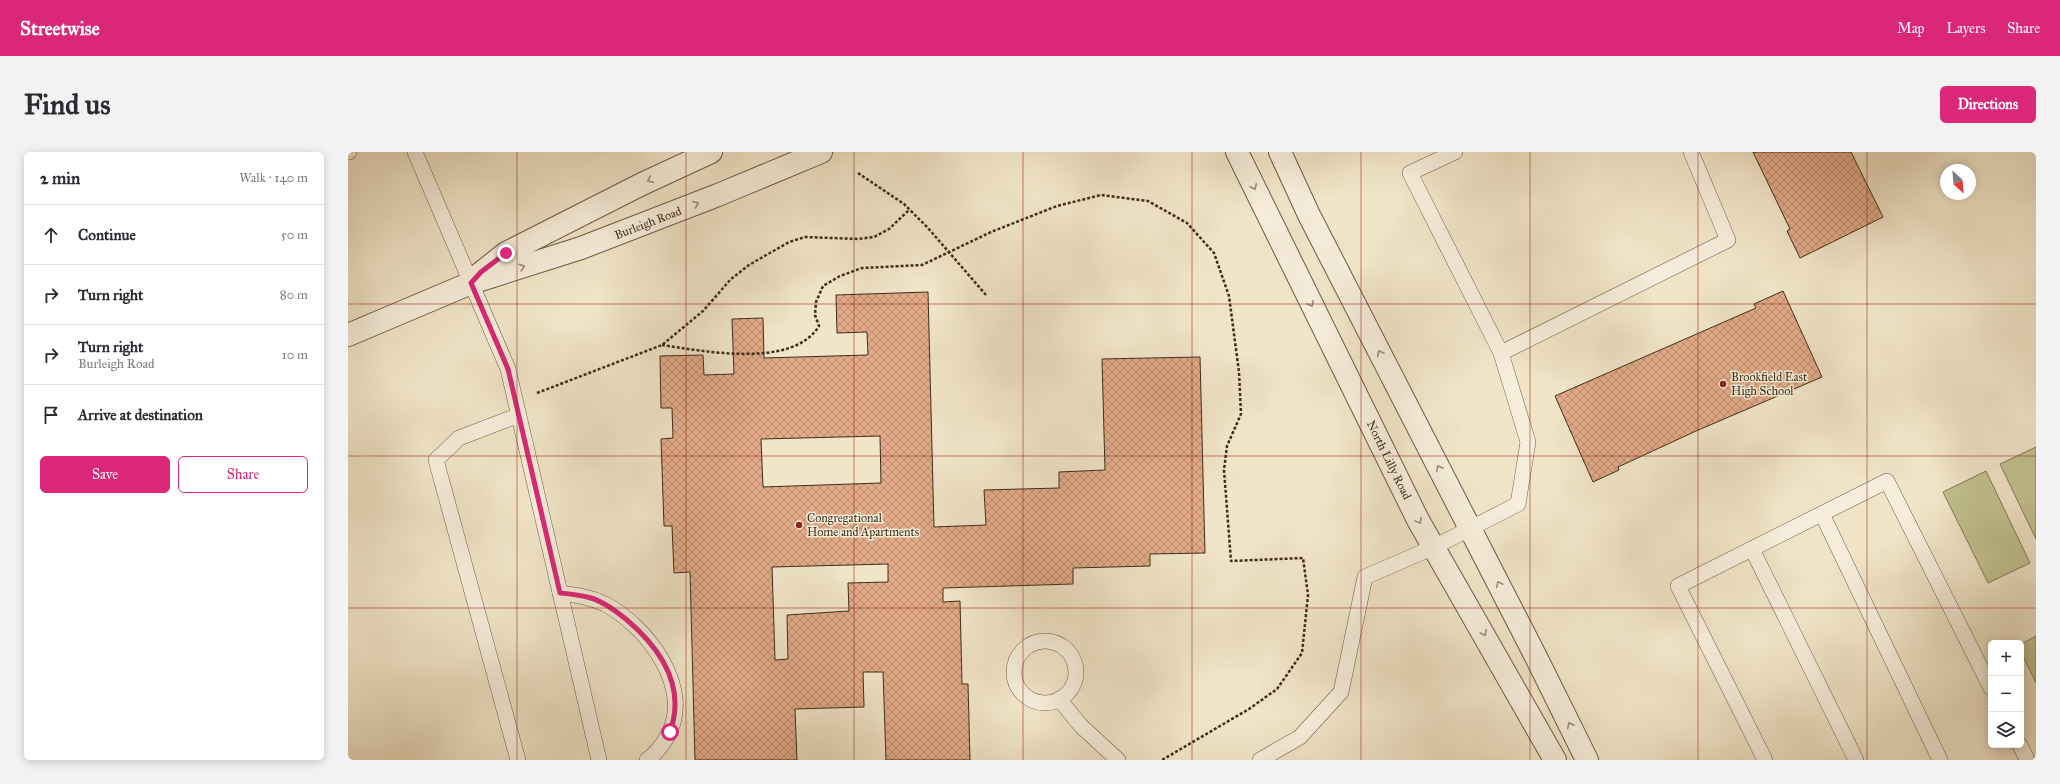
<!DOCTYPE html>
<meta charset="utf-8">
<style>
:root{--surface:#fff;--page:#f2f2f3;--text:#2b2b33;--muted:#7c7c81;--line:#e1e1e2;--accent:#db2777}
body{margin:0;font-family:"IM FELL Great Primer",serif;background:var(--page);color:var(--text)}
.controls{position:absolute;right:12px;bottom:12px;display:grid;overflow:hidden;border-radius:6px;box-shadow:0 2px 10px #0003}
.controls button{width:36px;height:36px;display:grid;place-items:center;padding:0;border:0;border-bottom:1px solid var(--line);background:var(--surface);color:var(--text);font:20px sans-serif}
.compass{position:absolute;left:1592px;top:12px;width:36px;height:36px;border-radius:50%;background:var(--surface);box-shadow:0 2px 10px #0003;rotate:154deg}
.stop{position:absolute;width:12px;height:12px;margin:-9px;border:3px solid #db2777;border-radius:50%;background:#fff}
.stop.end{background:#db2777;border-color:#fff;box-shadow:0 1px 4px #0008}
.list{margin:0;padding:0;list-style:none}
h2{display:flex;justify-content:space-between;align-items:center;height:52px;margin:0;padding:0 16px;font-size:17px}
h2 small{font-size:13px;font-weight:400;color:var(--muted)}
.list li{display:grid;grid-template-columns:26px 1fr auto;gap:12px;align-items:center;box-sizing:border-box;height:60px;padding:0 16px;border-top:1px solid var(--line)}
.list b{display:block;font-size:15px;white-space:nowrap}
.list p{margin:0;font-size:13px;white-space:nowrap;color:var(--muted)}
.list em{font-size:13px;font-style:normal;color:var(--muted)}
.actions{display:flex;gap:8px;padding:12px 16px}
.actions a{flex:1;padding:9px 0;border:1px solid var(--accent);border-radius:6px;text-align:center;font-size:14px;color:var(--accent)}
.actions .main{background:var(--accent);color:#fff}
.icon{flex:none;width:22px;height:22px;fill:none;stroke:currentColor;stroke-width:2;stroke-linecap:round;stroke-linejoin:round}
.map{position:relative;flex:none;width:1688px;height:608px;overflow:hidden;border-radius:6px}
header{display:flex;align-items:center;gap:24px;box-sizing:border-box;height:56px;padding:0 20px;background:var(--accent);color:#fff}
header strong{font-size:19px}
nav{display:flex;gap:22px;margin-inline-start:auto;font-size:14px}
.intro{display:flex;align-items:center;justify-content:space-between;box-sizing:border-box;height:96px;padding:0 24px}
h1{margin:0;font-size:28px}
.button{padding:10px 18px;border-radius:6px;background:var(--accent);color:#fff;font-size:14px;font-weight:700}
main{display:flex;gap:24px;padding:0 24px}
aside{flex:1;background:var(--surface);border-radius:6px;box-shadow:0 2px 10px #0003}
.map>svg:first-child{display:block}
.grass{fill:#c2c290;stroke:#807854}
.building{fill:url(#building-cross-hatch);stroke:#3e2d19;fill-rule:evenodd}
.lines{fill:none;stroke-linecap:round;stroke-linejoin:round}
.service-casing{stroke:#6b5b45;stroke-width:16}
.tertiary-casing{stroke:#6b5b45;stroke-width:24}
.path{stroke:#3e2d19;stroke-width:2.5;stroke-dasharray:3 2;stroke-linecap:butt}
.service{stroke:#f6eedb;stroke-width:15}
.tertiary{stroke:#f6eedb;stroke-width:22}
.oneway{stroke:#9a8e7a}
.route{stroke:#db2777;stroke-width:5}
.grid{fill:none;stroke:#8f2418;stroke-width:1;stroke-opacity:0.55}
.poi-dot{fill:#8f2418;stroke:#f6eedb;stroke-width:1.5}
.labels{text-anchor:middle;stroke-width:3;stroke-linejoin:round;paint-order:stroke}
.street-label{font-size:12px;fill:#3e2d19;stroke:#f6eedb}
.poi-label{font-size:12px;fill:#3e2d19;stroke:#f6eedb;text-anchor:start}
</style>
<header>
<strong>Streetwise</strong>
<nav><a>Map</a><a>Layers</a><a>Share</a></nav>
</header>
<div class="intro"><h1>Find us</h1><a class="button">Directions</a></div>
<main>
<aside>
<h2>2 min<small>Walk · 140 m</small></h2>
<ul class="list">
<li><svg class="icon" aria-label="ahead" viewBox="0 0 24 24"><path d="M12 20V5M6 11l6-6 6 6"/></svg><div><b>Continue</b></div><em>50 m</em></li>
<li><svg class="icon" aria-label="right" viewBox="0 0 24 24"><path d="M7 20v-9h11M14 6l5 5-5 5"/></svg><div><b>Turn right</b></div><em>80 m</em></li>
<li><svg class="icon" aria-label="right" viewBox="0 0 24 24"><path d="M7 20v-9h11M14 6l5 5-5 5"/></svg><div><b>Turn right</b><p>Burleigh Road</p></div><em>10 m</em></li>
<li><svg class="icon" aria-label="arrive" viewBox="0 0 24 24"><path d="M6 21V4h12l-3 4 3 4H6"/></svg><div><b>Arrive at destination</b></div></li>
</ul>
<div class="actions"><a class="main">Save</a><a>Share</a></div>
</aside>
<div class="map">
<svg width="1688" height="608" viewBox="0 0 1688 608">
<defs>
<pattern id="building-cross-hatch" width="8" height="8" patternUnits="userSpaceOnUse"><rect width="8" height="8" fill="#e3ab89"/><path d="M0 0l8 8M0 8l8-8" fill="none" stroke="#b98c6f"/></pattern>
</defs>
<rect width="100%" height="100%" fill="#f1e5c8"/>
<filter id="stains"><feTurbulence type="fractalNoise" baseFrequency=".005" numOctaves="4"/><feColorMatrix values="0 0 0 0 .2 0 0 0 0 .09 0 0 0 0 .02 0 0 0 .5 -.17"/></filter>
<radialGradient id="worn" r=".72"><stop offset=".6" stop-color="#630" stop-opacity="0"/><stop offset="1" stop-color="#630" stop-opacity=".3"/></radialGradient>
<g class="grass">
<polygon points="1688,295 1688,387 1652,312"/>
<polygon points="1638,319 1682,411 1640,431 1595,340"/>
<polygon points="1688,484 1688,531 1673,500 1673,492"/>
</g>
<g class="building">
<polygon points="1405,0 1503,0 1535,65 1452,106 1439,79 1442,77"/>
<polygon points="1435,139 1474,225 1348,279 1270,315 1271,318 1245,330 1207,244 1408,156 1406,152"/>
<path d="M580 140 586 375 638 373 636 338 711 336V320L757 318 754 207 852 205 857 401 802 402V414L725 416V432L595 436V450L612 449 614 532H620L622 608H538L535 520H515L516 555 447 557 449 608H347L342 420 326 421 324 374H316L313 287 325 286 324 256H313L312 204 355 203 356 223 386 222 384 167 415 166 416 206 520 203 519 180 489 181 488 143ZM532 284 533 331 415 335 413 287ZM540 412V430L500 431 501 459 439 463 440 507 427 508 424 415Z"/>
</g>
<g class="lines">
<defs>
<g id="service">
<polyline points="0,0 1,0"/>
<polyline points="67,0 160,217 251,608"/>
<polyline points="1107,0 1062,21 1153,201"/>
<polyline points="1474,362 1592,608"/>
<polyline points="1404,397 1508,608"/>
<path d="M212 441C228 443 242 445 257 452 299 474 347 537 319 585 313 595 308 602 299 608"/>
<circle cx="697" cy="520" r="31"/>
<polyline points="711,547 733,574 770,608"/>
<polyline points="1672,593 1679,608"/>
<polyline points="170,608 88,308 111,286 171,263"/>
<polyline points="912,608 952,585 993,540 1017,425 1086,395 1170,352 1180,290 1153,201 1380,88 1343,0"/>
<polyline points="1417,608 1330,434 1539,329 1643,536"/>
</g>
<g id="tertiary">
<polyline points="889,0 1070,368 1207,608"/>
<polyline points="932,0 961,63 1188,505 1239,608"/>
<polyline points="129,124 158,101 294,32 363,0"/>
<polyline points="0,183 123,131 233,96 370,43 473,0"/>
</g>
</defs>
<use href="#service" class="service-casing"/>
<use href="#tertiary" class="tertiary-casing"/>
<g class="path">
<polyline points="510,21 556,52 580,76 638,143"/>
<path d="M314 193C355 199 445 217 471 174L467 163 468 150 475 134 492 124 514 116 574 113 643 80 709 54 753 43 800 49 839 71 866 101 881 144 891 220 893 262 879 294 876 318 883 409 955 406 960 443 954 501 929 537 901 557 814 608"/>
<polyline points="189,241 314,193 355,159 383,127 401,113 441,90 457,85 510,87 526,85 541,77 561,58"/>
</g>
<use href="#service" class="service"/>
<use href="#tertiary" class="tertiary"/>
</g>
<defs><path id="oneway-chevron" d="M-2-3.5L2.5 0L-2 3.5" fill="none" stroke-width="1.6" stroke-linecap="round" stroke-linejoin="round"/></defs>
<g class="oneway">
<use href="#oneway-chevron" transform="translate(302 28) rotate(155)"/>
<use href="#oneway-chevron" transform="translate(906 35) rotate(64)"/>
<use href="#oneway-chevron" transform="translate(348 52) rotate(-21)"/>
<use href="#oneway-chevron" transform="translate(174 115) rotate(-18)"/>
<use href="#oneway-chevron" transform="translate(963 152) rotate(64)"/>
<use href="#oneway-chevron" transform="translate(1032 201) rotate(-117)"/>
<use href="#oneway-chevron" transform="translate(1091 316) rotate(-117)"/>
<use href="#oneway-chevron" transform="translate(1071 369) rotate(62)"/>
<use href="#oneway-chevron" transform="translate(1151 432) rotate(-117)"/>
<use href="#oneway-chevron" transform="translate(1136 481) rotate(60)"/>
<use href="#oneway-chevron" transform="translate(1222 573) rotate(-116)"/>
</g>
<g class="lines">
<path class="route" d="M158 101 133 120 123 131 160 217 212 441C222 442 233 443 243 446 256 450 268 459 279 468 313 497 338 535 322 580"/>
</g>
<path class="grid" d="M169 0V608M338 0V608M506 0V608M675 0V608M844 0V608M1013 0V608M1182 0V608M1350 0V608M1519 0V608M0 152H1688M0 304H1688M0 456H1688"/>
<g class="poi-dot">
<circle cx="1375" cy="232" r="4"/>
<circle cx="451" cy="373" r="4"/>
</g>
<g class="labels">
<g class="street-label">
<text transform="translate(300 71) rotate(-21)" y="4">Burleigh Road</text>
<text transform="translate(1041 308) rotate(64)" y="4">North Lilly Road</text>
</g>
<g class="poi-label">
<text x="1383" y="229">Brookfield East<tspan x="1383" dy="14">High School</tspan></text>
<text x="459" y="370">Congregational<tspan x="459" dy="14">Home and Apartments</tspan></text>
</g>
</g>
<rect width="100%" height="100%" filter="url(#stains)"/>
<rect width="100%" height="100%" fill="url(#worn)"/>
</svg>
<div class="controls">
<button>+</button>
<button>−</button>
<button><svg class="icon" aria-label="layers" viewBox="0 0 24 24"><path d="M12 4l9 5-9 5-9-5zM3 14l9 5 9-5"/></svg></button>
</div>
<svg class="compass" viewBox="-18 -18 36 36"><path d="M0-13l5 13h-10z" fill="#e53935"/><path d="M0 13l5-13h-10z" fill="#7c7c81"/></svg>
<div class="stop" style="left:322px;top:580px"></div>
<div class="stop end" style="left:158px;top:101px"></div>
</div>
</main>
